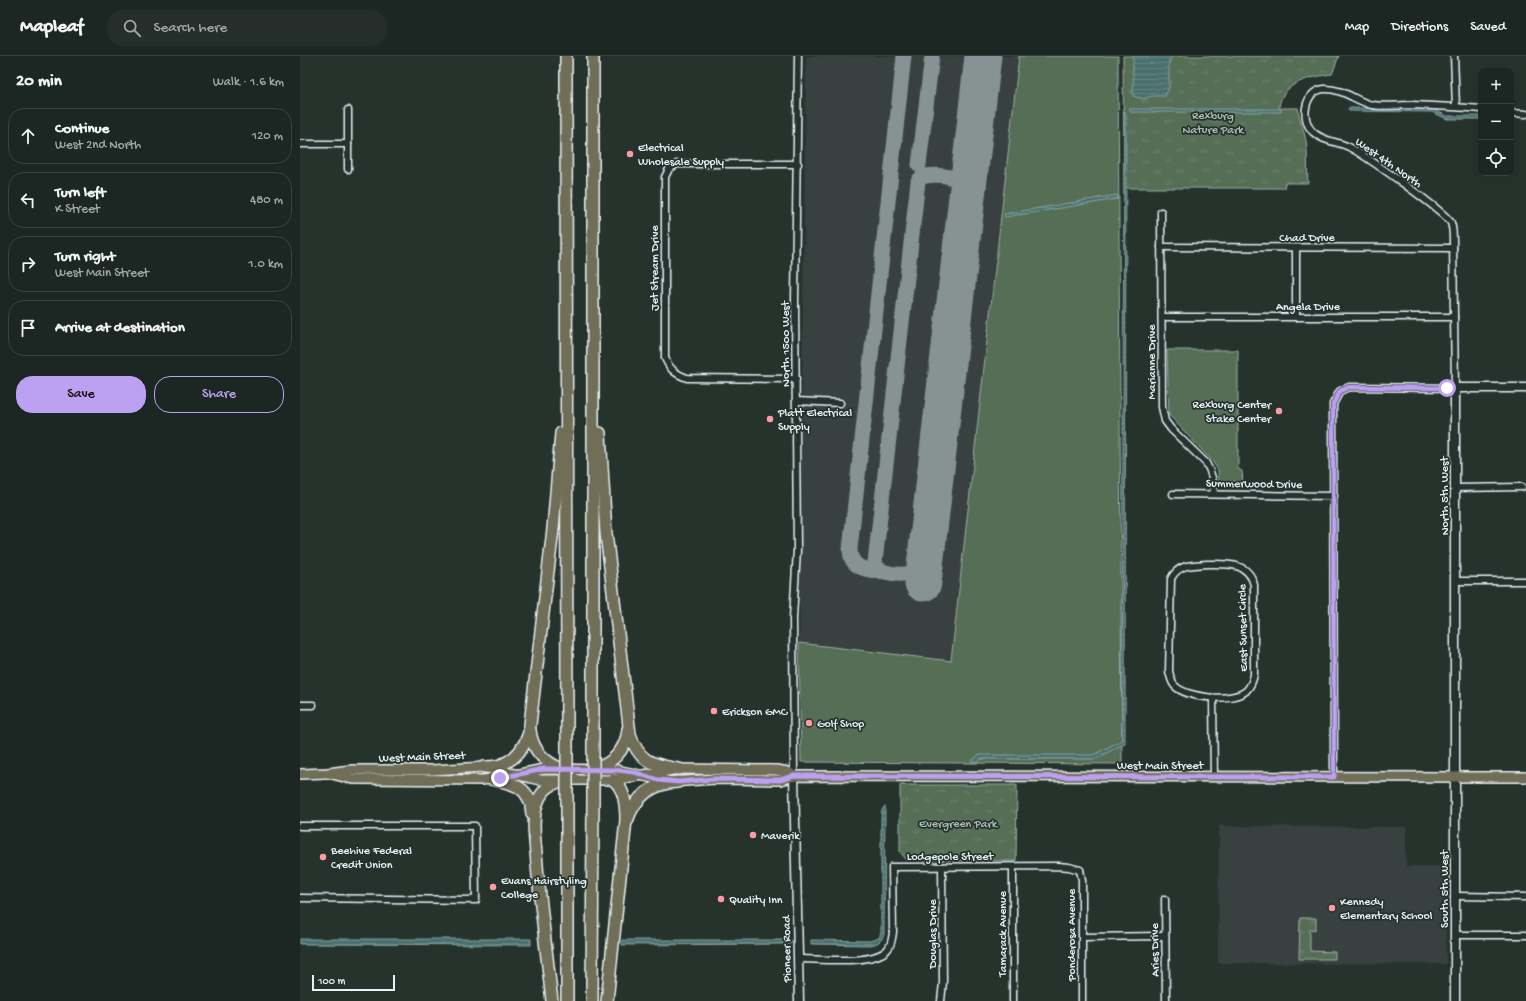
<!DOCTYPE html>
<meta charset="utf-8">
<style>
:root{--surface:#1c2622;--page:#252e2a;--text:#f1f3f6;--muted:#a0a5a5;--line:#3a4340;--accent:#bca0f2}
body{margin:0;font-family:"Gochi Hand",sans-serif;background:var(--page);color:var(--text)}
.controls{position:absolute;right:12px;top:12px;display:grid;overflow:hidden;border-radius:8px;box-shadow:0 4px 16px #0002}
.controls button{width:36px;height:36px;display:grid;place-items:center;padding:0;border:0;border-bottom:1px solid var(--line);background:var(--surface);color:var(--text);font:20px sans-serif}
.scale{position:absolute;left:12px;bottom:10px;width:83px;box-sizing:border-box;padding-left:4px;border:2px solid #e8f1f8;border-top:0;font-size:11px;line-height:14px;white-space:nowrap;color:#e8f1f8;-webkit-text-stroke:3px #26332d;paint-order:stroke}
.stop{position:absolute;width:12px;height:12px;margin:-9px;border:3px solid #bca0f2;border-radius:50%;background:#fff}
.stop.end{background:#bca0f2;border-color:#fff;box-shadow:0 1px 4px #0008}
.list{margin:0;padding:0;list-style:none}
h2{display:flex;justify-content:space-between;align-items:center;height:52px;margin:0;padding:0 16px;font-size:17px}
h2 small{font-size:13px;font-weight:400;color:var(--muted)}
.list li{display:grid;grid-template-columns:26px 1fr auto;gap:12px;align-items:center;box-sizing:border-box;height:56px;margin:0 8px 8px;padding:0 8px;border:1px solid var(--line);border-radius:16px}
.list b{display:block;font-size:15px;white-space:nowrap}
.list p{margin:0;font-size:13px;white-space:nowrap;color:var(--muted)}
.list em{font-size:13px;font-style:normal;color:var(--muted)}
.actions{display:flex;gap:8px;padding:12px 16px}
.actions a{flex:1;padding:9px 0;border:1px solid var(--accent);border-radius:16px;text-align:center;font-size:14px;color:var(--accent)}
.actions .main{background:var(--accent);color:#111}
.icon{flex:none;width:22px;height:22px;fill:none;stroke:currentColor;stroke-width:2;stroke-linecap:round;stroke-linejoin:round}
.map{position:relative;flex:none;width:1226px;height:945px;overflow:hidden}
header{display:flex;align-items:center;gap:24px;box-sizing:border-box;height:56px;padding:0 20px;background:var(--surface);border-bottom:1px solid var(--line)}
header strong{font-size:19px}
nav{display:flex;gap:22px;margin-inline-start:auto;font-size:14px}
.search{width:280px;height:36px;background:var(--page);display:flex;align-items:center;gap:10px;box-sizing:border-box;padding:0 14px;border-radius:16px;color:var(--muted);font-size:15px}
main{display:flex}
aside{flex:1;background:var(--surface)}
.map>svg:first-child{display:block}
.built{fill:#374040}
.green{fill:#546e55;stroke:#9eb0a6}
.park{fill:url(#park-tufts);stroke:#9eb0a6}
.water{fill:url(#water-rules);stroke:#89a3a5}
.lines{fill:none;stroke-linecap:round;stroke-linejoin:round}
.taxiway{stroke:#879292;stroke-width:15}
.runway{stroke:#879292;stroke-width:37}
.street-casing{stroke:#e8f1f8;stroke-width:9}
.secondary-casing{stroke:#e8f1f8;stroke-width:11}
.primary-casing{stroke:#e8f1f8;stroke-width:12}
.highway-casing{stroke:#e8f1f8;stroke-width:14}
.street{stroke:#26332d;stroke-width:6}
.secondary{stroke:#26332d;stroke-width:8}
.primary{stroke:#716e59;stroke-width:9}
.highway{stroke:#716e59;stroke-width:11}
.highway-bridge-casing{stroke:#e8f1f8;stroke-width:14;stroke-linecap:butt}
.highway-bridge{stroke:#716e59;stroke-width:11}
.route{stroke:#bca0f2;stroke-width:5}
.poi-dot{fill:#ff9aa2;stroke:#26332d;stroke-width:1.5}
.labels{text-anchor:middle;stroke-width:3.5;stroke-linejoin:round;paint-order:stroke}
.park-label{font-size:12px;fill:#adbdb7;stroke:#26332d}
.poi-label{font-size:12px;fill:#e8f1f8;stroke:#26332d;text-anchor:start}
.street-label{font-size:12px;fill:#e8f1f8;stroke:#26332d}
</style>
<header>
<strong>Mapleaf</strong>
<div class="search"><svg class="icon" aria-label="search" viewBox="0 0 24 24"><circle cx="10" cy="10" r="6"/><path d="M15 15l6 6"/></svg>Search here</div>
<nav><a>Map</a><a>Directions</a><a>Saved</a></nav>
</header>
<main>
<aside>
<h2>20 min<small>Walk · 1.6 km</small></h2>
<ul class="list">
<li><svg class="icon" aria-label="ahead" viewBox="0 0 24 24"><path d="M12 20V5M6 11l6-6 6 6"/></svg><div><b>Continue</b><p>West 2nd North</p></div><em>120 m</em></li>
<li><svg class="icon" aria-label="left" viewBox="0 0 24 24"><path d="M17 20v-9H6M10 6l-5 5 5 5"/></svg><div><b>Turn left</b><p>K Street</p></div><em>480 m</em></li>
<li><svg class="icon" aria-label="right" viewBox="0 0 24 24"><path d="M7 20v-9h11M14 6l5 5-5 5"/></svg><div><b>Turn right</b><p>West Main Street</p></div><em>1.0 km</em></li>
<li><svg class="icon" aria-label="arrive" viewBox="0 0 24 24"><path d="M6 21V4h12l-3 4 3 4H6"/></svg><div><b>Arrive at destination</b></div></li>
</ul>
<div class="actions"><a class="main">Save</a><a>Share</a></div>
</aside>
<div class="map">
<svg width="1226" height="945" viewBox="0 0 1226 945">
<defs>
<pattern id="park-tufts" width="24" height="20" patternUnits="userSpaceOnUse"><rect width="24" height="20" fill="#546e55"/><path d="M3 7l-1-3M5 7V3M7 7l1-3M15 17l-1-3M17 17v-4M19 17l1-3" fill="none" stroke="#6d836e"/></pattern>
<pattern id="water-rules" width="6" height="5" patternUnits="userSpaceOnUse"><rect width="6" height="5" fill="#4a6f6d"/><path d="M0 2.5h6" fill="none" stroke="#648483"/></pattern>
</defs>
<rect width="100%" height="100%" fill="#26332d"/>
<filter id="ink" filterUnits="userSpaceOnUse"><feTurbulence type="fractalNoise" baseFrequency=".025" numOctaves="2"/><feDisplacementMap in="SourceGraphic" scale="8" xChannelSelector="R" yChannelSelector="G"/><feConvolveMatrix kernelMatrix="1 2 1 2 8 2 1 2 1" color-interpolation-filters="sRGB"/></filter>
<g filter="url(#ink)">
<g class="built">
<polygon points="506,0 719,0 651,605 499,587"/>
<polygon points="919,770 1106,771 1106,810 1146,810 1146,908 918,907"/>
</g>
<g class="green">
<polygon points="719,0 818,0 822,708 501,706 499,587 651,605"/>
<polygon points="867,294 938,294 938,413 942,415 943,426 919,426 918,414 913,406 869,359"/>
</g>
<g class="park">
<path d="M823 0H1039L1032 18C1011 21 981 26 979 52H998C999 64 1004 73 1006 85 1008 99 1007 113 1008 127H985L984 132H824Z"/>
<polygon points="600,729 717,729 716,805 607,804 600,796"/>
<polygon points="1000,862 1016,862 1016,873 1010,874 1010,895 1035,896 1035,903 999,903"/>
</g>
<g class="water">
<polygon points="833,0 874,0 869,4 869,31 865,40 852,40 844,43 833,40"/>
<polygon points="1048,52 1133,53 1147,60 1181,60 1181,63 1147,63 1132,56 1049,55"/>
<polygon points="829,53 981,53 981,56 831,56"/>
<polygon points="824,54 826,59 825,687 796,703 681,703 679,706 671,706 678,699 793,699 822,684"/>
<polygon points="817,139 818,143 705,161 704,158"/>
<path d="M585 750 584 879C581 886 577 888 570 889L511 888V884L570 885 579 882 581 877V763L582 754Z"/>
<polygon points="0,883 231,883 231,889 0,888"/>
<polygon points="322,884 491,884 490,888 322,889"/>
</g>
<g class="lines">
<g class="taxiway">
<polyline points="619,109 632,0"/>
<path d="M650 121C662 120 668 115 671 104"/>
<path d="M625 505C622 510 619 514 614 516 604 520 577 519 575 506L618 125C623 116 649 119 657 124 663 128 666 134 667 140"/>
<path d="M585 516C568 514 550 514 550 493L604 0"/>
</g>
<polyline class="runway" points="623,527 683,0"/>
<defs>
<g id="street">
<polyline points="1154,0 1156,50"/>
<polyline points="1211,57 1226,58"/>
<polyline points="0,88 48,88 48,54"/>
<polyline points="48,113 48,88"/>
<path d="M861 156 862 351 865 365 871 373 906 407C912 417 913 425 914 438"/>
<polyline points="861,191 1153,192"/>
<polyline points="996,192 996,261"/>
<polyline points="862,261 1154,261"/>
<path d="M496 323 387 322C376 318 370 314 365 302V121L369 113 377 108H498"/>
<polyline points="496,345 540,347"/>
<polyline points="1156,432 1222,431"/>
<polyline points="873,438 1034,440"/>
<path d="M908 508C927 508 949 506 954 529V618C953 624 951 630 946 635 933 646 886 643 874 629 871 625 870 620 869 615L871 523C878 508 892 509 908 508Z"/>
<polyline points="1156,525 1226,525"/>
<polyline points="913,643 914,721"/>
<polyline points="0,649 13,649"/>
<polyline points="494,720 493,562 497,494 495,244 498,0"/>
<path d="M1034 721 1033 348 1040 335 1049 331 1155 332 1153 185C1153 179 1153 172 1151 167 1146 156 1063 98 1049 91 1038 85 1023 86 1013 76 1000 64 1004 35 1024 33 1042 32 1056 45 1072 49 1084 51 1099 49 1112 49 1135 50 1158 51 1181 53"/>
<polyline points="0,770 175,770 176,844 0,842"/>
<polyline points="780,814 782,824 782,945"/>
<polyline points="1156,840 1226,841"/>
<polyline points="865,843 866,945"/>
<polyline points="1156,879 1226,879"/>
<polyline points="782,881 865,880"/>
<path d="M499 903C520 903 572 909 587 894 592 889 592 882 593 876L592 811 758 810 769 811 780 814"/>
<polyline points="641,945 643,926 642,811"/>
<polyline points="713,945 713,811"/>
</g>
<g id="secondary">
<polyline points="494,720 499,945"/>
<polyline points="1155,945 1155,332 1226,332"/>
</g>
<g id="primary">
<polyline points="28,717 52,723 182,724 200,722 244,713 317,714 371,726 415,723 481,724 494,720 1226,721"/>
<polyline points="0,718 28,717 51,714 132,714 184,711 240,724 313,724 379,713 477,714 488,716 494,720"/>
</g>
<g id="highway">
<polyline points="266,0 267,694"/>
<path d="M300 377 306 477 330 678C339 707 352 708 379 713"/>
<path d="M230 674C232 695 245 707 264 714"/>
<polyline points="293,694 293,0"/>
<path d="M184 711C207 712 222 698 229 677L253 473 261 377"/>
<path d="M289 714C311 710 326 695 328 673"/>
<path d="M191 723C214 727 231 731 232 758"/>
<path d="M327 765C335 741 352 727 378 726"/>
<path d="M252 945C247 900 241 854 237 809 236 789 230 762 239 743 245 729 260 724 274 723"/>
<polyline points="267,945 267,743"/>
<polyline points="292,945 293,743"/>
<path d="M307 945 326 764C326 750 325 732 313 724"/>
</g>
</defs>
<use href="#street" class="street-casing"/>
<use href="#secondary" class="secondary-casing"/>
<use href="#primary" class="primary-casing"/>
<use href="#highway" class="highway-casing"/>
<use href="#street" class="street"/>
<use href="#secondary" class="secondary"/>
<use href="#primary" class="primary"/>
<use href="#highway" class="highway"/>
<defs>
<g id="highway-bridge">
<polyline points="267,743 267,694"/>
<polyline points="293,743 293,694"/>
</g>
</defs>
<use href="#highway-bridge" class="highway-bridge-casing"/>
<use href="#highway-bridge" class="highway-bridge"/>
</g>
</g>
<g class="lines" filter="url(#ink)">
<polyline class="route" points="200,722 244,713 317,714 334,716 358,724 378,726 415,723 480,724 494,720 1034,721 1033,348 1040,335 1049,331 1147,332"/>
</g>
<g class="poi-dot">
<circle cx="330" cy="98" r="4"/>
<circle cx="979" cy="355" r="4"/>
<circle cx="470" cy="363" r="4"/>
<circle cx="414" cy="655" r="4"/>
<circle cx="509" cy="667" r="4"/>
<circle cx="453" cy="779" r="4"/>
<circle cx="23" cy="801" r="4"/>
<circle cx="193" cy="831" r="4"/>
<circle cx="421" cy="843" r="4"/>
<circle cx="1032" cy="852" r="4"/>
</g>
<g class="labels">
<g class="park-label">
<text x="913" y="63">Rexburg<tspan x="913" dy="14">Nature Park</tspan></text>
<text x="658" y="771">Evergreen Park</text>
</g>
<g class="poi-label">
<text x="338" y="95">Electrical<tspan x="338" dy="14">Wholesale Supply</tspan></text>
<text x="971" y="352" text-anchor="end">Rexburg Center<tspan x="971" dy="14">Stake Center</tspan></text>
<text x="478" y="360">Platt Electrical<tspan x="478" dy="14">Supply</tspan></text>
<text x="422" y="659">Erickson GMC</text>
<text x="517" y="671">Golf Shop</text>
<text x="461" y="783">Maverik</text>
<text x="31" y="798">Beehive Federal<tspan x="31" dy="14">Credit Union</tspan></text>
<text x="201" y="828">Evans Hairstyling<tspan x="201" dy="14">College</tspan></text>
<text x="429" y="847">Quality Inn</text>
<text x="1040" y="849">Kennedy<tspan x="1040" dy="14">Elementary School</tspan></text>
</g>
<g class="street-label">
<text transform="translate(1089 106) rotate(35)" y="4">West 4th North</text>
<text x="1007" y="185">Chad Drive</text>
<text transform="translate(354 212) rotate(-90)" y="4">Jet Stream Drive</text>
<text x="1008" y="254">Angela Drive</text>
<text transform="translate(485 288) rotate(-90)" y="4">North 1500 West</text>
<text transform="translate(851 306) rotate(-90)" y="4">Marianne Drive</text>
<text transform="translate(954 427) rotate(1)" y="4">Summerwood Drive</text>
<text transform="translate(1144 440) rotate(-90)" y="4">North 5th West</text>
<text transform="translate(942 572) rotate(-91)" y="4">East Sunset Circle</text>
<text transform="translate(122 700) rotate(-2)" y="4">West Main Street</text>
<text x="860" y="713">West Main Street</text>
<text x="650" y="804">Lodgepole Street</text>
<text transform="translate(1144 833) rotate(-90)" y="4">South 5th West</text>
<text transform="translate(632 878) rotate(-90)" y="4">Douglas Drive</text>
<text transform="translate(702 878) rotate(-90)" y="4">Tamarack Avenue</text>
<text transform="translate(771 879) rotate(-90)" y="4">Ponderosa Avenue</text>
<text transform="translate(486 893) rotate(-91)" y="4">Pioneer Road</text>
<text transform="translate(854 894) rotate(-91)" y="4">Aries Drive</text>
</g>
</g>
</svg>
<div class="controls">
<button>+</button>
<button>−</button>
<button><svg class="icon" aria-label="locate" viewBox="0 0 24 24"><circle cx="12" cy="12" r="6"/><path d="M12 2v4M12 18v4M2 12h4M18 12h4"/></svg></button>
</div>
<div class="scale">100 m</div>
<div class="stop" style="left:1147px;top:332px"></div>
<div class="stop end" style="left:200px;top:722px"></div>
</div>
</main>
